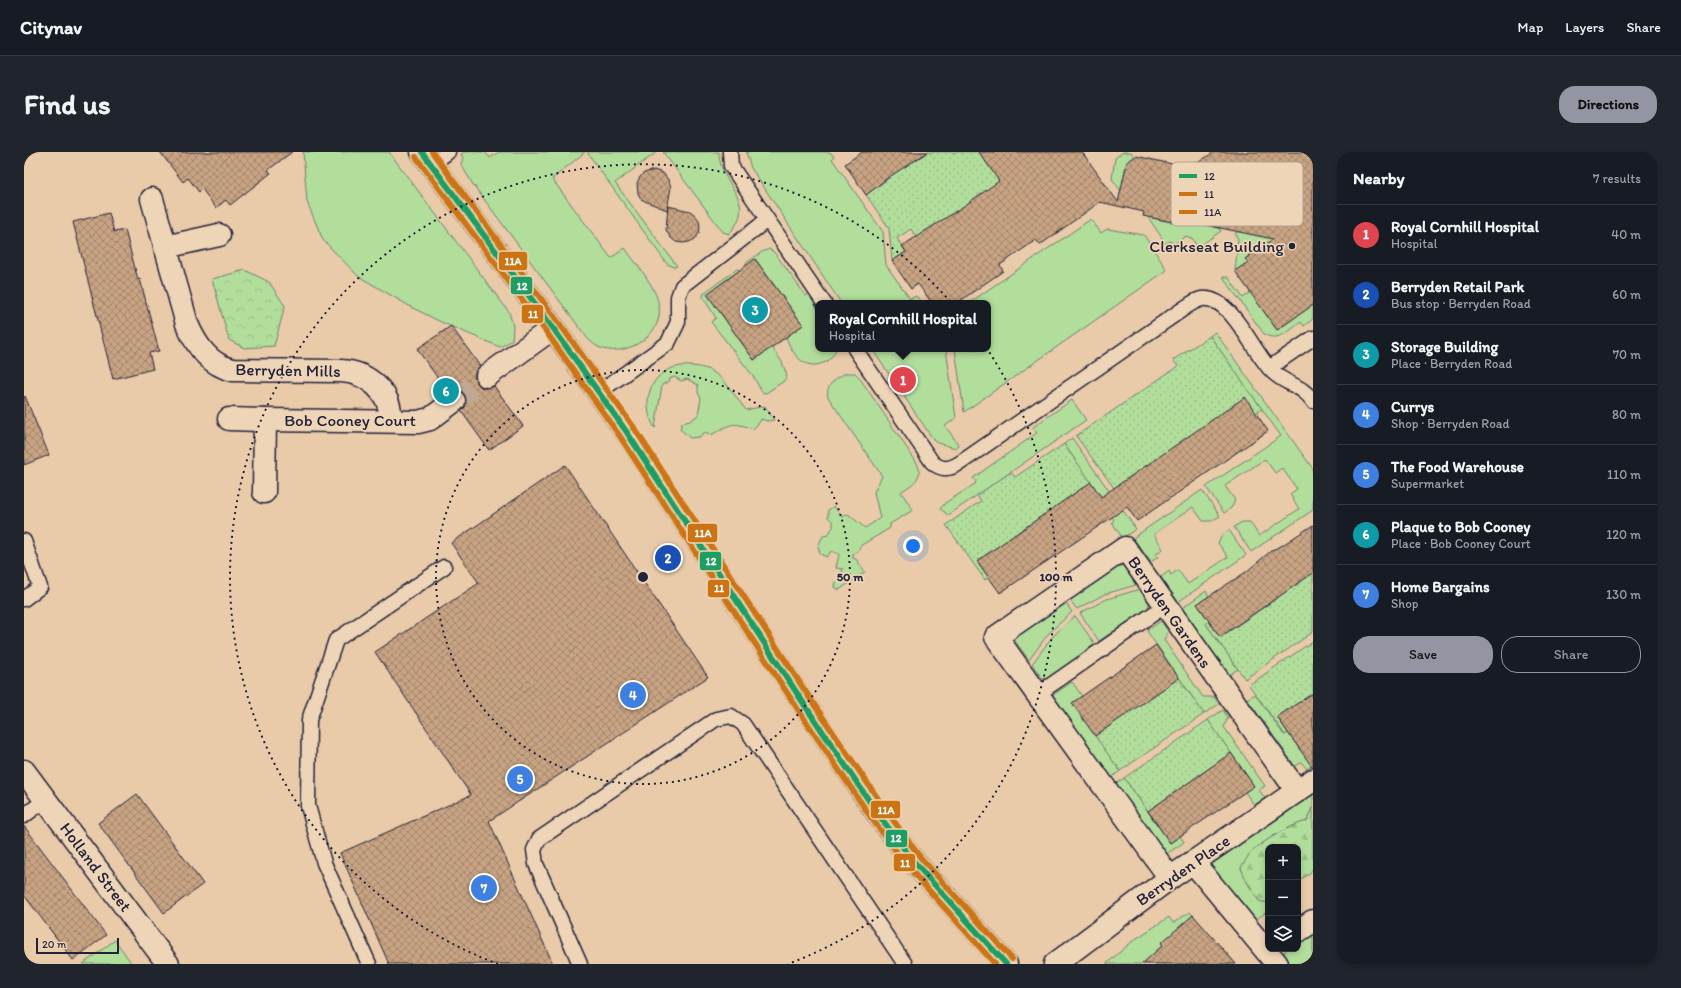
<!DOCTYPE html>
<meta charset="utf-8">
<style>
:root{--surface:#171b24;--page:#20242c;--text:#f1f3f6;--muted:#9ea1a6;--line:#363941;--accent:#9495a2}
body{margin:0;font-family:Itim,sans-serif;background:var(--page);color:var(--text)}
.controls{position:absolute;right:12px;bottom:12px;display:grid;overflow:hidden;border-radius:8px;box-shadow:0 2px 6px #0003}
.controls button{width:36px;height:36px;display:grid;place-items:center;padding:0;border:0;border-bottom:1px solid var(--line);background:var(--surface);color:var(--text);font:20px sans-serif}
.scale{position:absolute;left:12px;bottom:10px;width:83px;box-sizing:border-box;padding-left:4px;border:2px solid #22223b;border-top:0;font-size:11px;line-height:14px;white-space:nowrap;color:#22223b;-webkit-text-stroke:3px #efd5b7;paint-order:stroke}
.you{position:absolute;left:889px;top:394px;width:14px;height:14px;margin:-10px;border:3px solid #fff;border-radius:50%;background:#1a73e8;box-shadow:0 0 0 6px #1a73e833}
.badge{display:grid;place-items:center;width:26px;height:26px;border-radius:50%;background:var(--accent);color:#fff;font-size:13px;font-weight:700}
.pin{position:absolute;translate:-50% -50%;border:2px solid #fff;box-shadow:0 1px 4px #0006}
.popup{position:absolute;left:791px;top:148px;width:176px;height:52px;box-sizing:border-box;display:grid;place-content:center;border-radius:8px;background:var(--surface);filter:drop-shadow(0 1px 3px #0005);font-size:13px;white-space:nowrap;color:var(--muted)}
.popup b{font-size:15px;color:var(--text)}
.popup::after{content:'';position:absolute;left:50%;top:100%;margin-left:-8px;border:8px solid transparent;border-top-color:var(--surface)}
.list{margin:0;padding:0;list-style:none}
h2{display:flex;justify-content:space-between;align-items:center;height:52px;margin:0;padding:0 16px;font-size:17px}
h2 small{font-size:13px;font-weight:400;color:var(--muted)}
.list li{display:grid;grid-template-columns:26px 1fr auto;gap:12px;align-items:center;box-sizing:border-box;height:60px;padding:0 16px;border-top:1px solid var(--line)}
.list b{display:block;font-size:15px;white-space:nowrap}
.list p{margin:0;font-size:13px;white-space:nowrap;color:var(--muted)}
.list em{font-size:13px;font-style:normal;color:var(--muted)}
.actions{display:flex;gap:8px;padding:12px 16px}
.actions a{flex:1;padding:9px 0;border:1px solid var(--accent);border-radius:16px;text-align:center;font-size:14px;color:var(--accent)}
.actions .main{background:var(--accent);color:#111}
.icon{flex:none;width:22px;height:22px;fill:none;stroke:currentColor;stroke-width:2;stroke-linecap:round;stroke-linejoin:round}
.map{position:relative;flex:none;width:1289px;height:812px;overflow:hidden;border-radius:16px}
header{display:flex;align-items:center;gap:24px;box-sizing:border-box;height:56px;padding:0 20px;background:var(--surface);border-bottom:1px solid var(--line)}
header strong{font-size:19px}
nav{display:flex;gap:22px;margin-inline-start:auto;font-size:14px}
.intro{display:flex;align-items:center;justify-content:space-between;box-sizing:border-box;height:96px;padding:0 24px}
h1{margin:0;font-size:28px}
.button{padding:10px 18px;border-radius:16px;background:var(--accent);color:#111;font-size:14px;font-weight:700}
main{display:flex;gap:24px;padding:0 24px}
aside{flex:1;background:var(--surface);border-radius:16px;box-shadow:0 2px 6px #0003}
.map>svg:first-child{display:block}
.grass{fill:#b2de9c;stroke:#6a806c}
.forest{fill:url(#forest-firs);stroke:#6a806c}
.park{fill:url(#park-crowns);stroke:#6a806c}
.garden{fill:url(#garden-dots);stroke:#6a806c}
.building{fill:url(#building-cross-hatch);stroke:#22223b}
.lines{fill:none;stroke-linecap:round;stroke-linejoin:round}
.street-tunnel{stroke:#c1a994;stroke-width:22;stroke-dasharray:22 11;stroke-linecap:butt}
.lane-casing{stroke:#22223b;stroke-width:17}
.street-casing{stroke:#22223b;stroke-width:25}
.secondary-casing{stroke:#22223b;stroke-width:25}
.lane{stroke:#efd5b7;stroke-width:14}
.street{stroke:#efd5b7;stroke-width:22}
.secondary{stroke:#efd5b7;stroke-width:22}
.bus-1-casing{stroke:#efd5b7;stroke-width:9}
.bus-2-casing{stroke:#efd5b7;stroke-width:9}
.bus-3-casing{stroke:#efd5b7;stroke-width:9}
.bus-1{stroke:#1f9e62;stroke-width:6}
.bus-2{stroke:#cc7414;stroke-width:6}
.bus-3{stroke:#cc7414;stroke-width:6}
.ring{fill:none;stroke:#22223b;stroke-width:2;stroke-dasharray:2 4}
.poi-dot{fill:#22223b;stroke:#efd5b7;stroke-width:1.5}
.labels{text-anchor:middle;stroke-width:3.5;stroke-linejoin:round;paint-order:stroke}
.poi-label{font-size:17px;fill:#22223b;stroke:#efd5b7;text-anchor:end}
.street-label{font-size:17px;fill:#22223b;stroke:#efd5b7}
.key{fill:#efd5b7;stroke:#b29f92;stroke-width:1}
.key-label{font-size:11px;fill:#22223b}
.centre{fill:#22223b;stroke:#efd5b7;stroke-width:2}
.ring-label{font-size:12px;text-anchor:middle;font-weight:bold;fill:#22223b;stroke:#efd5b7;stroke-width:3.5;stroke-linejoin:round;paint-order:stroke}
.line-badge{stroke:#efd5b7;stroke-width:1.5}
.badge-label{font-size:11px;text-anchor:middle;font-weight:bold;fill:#fff}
</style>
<header>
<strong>Citynav</strong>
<nav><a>Map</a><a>Layers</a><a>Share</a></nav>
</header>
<div class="intro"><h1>Find us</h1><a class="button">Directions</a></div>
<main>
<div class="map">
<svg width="1289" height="812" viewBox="0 0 1289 812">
<defs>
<pattern id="forest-firs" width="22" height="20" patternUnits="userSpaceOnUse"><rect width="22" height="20" fill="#b2de9c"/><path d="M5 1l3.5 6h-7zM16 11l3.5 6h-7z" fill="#99be87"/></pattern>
<pattern id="park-crowns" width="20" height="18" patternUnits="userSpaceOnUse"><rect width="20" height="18" fill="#b2de9c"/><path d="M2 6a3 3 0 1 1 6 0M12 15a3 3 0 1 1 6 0" fill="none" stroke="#99be87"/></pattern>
<pattern id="garden-dots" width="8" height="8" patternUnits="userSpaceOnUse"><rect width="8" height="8" fill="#b2de9c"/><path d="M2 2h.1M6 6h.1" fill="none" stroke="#99be87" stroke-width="1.8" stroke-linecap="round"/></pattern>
<pattern id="building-cross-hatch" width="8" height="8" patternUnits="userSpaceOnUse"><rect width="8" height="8" fill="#c8a483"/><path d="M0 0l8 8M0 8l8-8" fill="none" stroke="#a2856c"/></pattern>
</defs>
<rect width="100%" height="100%" fill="#e9cbaa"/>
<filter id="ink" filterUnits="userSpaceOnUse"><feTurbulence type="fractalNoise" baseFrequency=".025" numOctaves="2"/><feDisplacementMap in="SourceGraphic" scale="8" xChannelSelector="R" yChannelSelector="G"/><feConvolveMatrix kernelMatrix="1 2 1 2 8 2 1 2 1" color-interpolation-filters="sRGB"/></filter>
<g filter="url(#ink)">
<g class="grass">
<polygon points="279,0 365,0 485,160 489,174 488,188 476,195 419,171 387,155 334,124 299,88 283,50"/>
<path d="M440 0H461L466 6 475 0H561L528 27 587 106 601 96C612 112 632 134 635 154 640 182 605 204 579 197 573 195 568 191 564 187L448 31 437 12 439 6 437 2Z"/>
<polygon points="563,0 633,0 591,31 653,114 650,115 643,112"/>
<path d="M639 0H695C695 35 736 47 705 82L699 80Z"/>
<polygon points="722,0 806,0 810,5 808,7 859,80 862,113 886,147 892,144 898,151 817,151 727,16"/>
<polygon points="1099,0 1107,0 1111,5 1103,10 1097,39 1088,27 1091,6"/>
<polygon points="1238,63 1255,88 1231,99 1221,107 1224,110 1211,119 1214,87 1211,82"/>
<polygon points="1124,65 1148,70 1149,66 1195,76 1197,79 1173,96 1169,87 1162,84 1150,92 1146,89 1142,92"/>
<polygon points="1067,67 1077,81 1083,77 1120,83 1143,118 940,260 931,197 964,197 964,151 945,151"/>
<path d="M745 97 750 100 782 144 785 142 794 158V197H812C807 211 790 218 778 209 770 204 765 193 762 185L779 173 732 108 722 114V111L738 100Z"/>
<polygon points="713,117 716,118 683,142 730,208 748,195 758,210 763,224 760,229 742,241 738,240 729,224 687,170 692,166 679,145 680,141"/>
<path d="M1199 125H1204L1219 146 1227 140 1253 178 1289 153V167L1280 174 1277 170C1266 178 1254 191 1240 182Z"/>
<polygon points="1191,180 1289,317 1289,358 1227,400 1210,375 1218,370 1226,370 1235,384 1275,357 1266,342 1273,337 1258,316 1251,321 1241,307 1201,334 1211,348 1208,355 1200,361 1182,335 1257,284 1186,184"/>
<polygon points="848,197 922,197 932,266 921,274 935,293 931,296 911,290"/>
<path d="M657 214C696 212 700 231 722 258L741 254 750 268 743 269 737 267 735 271 729 277C707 269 707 272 687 283L681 280 675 285 666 286 656 277 658 271 666 269 674 263 677 246 674 241V233L663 227 657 229 651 225 645 227 646 229 638 233 631 276C619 258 622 230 642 219 646 216 652 215 657 214Z"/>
<path d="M822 221H831L835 225 893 311C900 327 888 332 877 340L889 358 866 372V376L836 394 835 398 829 402V406L833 408 841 420 815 438 811 435 812 429 818 423 819 417 812 416 815 402 807 399 803 405 796 402 794 394 799 384 804 383 809 375V370L804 365V358L810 354 818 365 824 362 841 376 856 366 850 340 858 324 804 245C801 233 813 225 822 221Z"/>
<polygon points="1048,248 1062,268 923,364 922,361 916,357 921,351 951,332 952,329 949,326 1013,281 1009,275"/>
<polygon points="1048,286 1112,377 1098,386 1088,370 1090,368 1088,365 1090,363 1040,292"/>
<polygon points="1178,338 1196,364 1187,369 1179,369 1169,355 1130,382 1139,397 1132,402 1134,405 1127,410 1109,386"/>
<polygon points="1205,378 1222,403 1154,450 1137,425 1145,419 1147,423 1154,418 1164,432 1204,405 1194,391 1197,384"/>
<polygon points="1094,412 1099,413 1112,433 1081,442 1053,457 1045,447"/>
<polygon points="1116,437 1125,451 1124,456 1075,489 1056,461 1083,447"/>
<polygon points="1182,439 1185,444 1174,452 1185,469 1182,472 1214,517 1205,523 1158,456"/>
<polygon points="1041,450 1048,460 1024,482 1005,508 991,489 992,484"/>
<polygon points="1051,464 1071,492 1023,527 1018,526 1008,512 1028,485"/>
<polygon points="1137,469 1144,479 1140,488 1179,545 1190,545 1195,552 1180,562 1123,479"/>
<polygon points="1048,530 1058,544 1049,551 1096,619 1087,626 1029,543"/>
<polygon points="1231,542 1260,583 1264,581 1276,598 1286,592 1289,613 1283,617 1277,610 1271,614 1223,547"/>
<polygon points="1199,558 1204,565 1200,575 1241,634 1235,638 1241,646 1230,653 1221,640 1230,634 1184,568"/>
<polygon points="1100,626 1146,691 1156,684 1160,690 1141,703 1091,632"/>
<path d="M1289 643V656L1283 669C1267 673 1242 687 1230 698 1225 702 1221 710 1217 716L1223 730 1235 749 1244 751V759L1230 769 1187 715 1188 712Z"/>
<polygon points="1166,760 1169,763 1139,793 1118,812 1082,812 1110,788 1145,765 1149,771"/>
<polygon points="1289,780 1289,807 1287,808 1289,812 1265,812 1261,807 1260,800 1264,797 1274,797 1274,790"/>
<polygon points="91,788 108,812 59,812"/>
</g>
<path class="forest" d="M1289 656V716L1286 721 1274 729V695H1244V751L1235 749 1223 730 1217 716C1221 710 1224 702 1230 698 1242 687 1267 673 1283 669Z"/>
<polygon class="park" points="221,118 245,130 261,154 250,194 220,196 205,188 188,127"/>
<g class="garden">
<polygon points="897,0 955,0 990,24 953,45 893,86 887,77 873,86 882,100 868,109 865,76 842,43 865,26 863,23 883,9 885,12 893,7"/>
<polygon points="1186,184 1238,257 1232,261 1221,246 1090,336 1052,284 1154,214 1149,208"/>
<polygon points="1040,292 1067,330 953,409 965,426 961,428 922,373 957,349 953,343 987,320 991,325"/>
<polygon points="1289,421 1289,480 1221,527 1182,472 1185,469 1197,485"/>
<polygon points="1289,489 1289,541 1253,565 1264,581 1261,583 1225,533"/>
<polygon points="1155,526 1180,562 1096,619 1071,584"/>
<polygon points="1184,568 1207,601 1124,659 1100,626"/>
</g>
<g class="building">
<polygon points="136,0 268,0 244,18 247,21 206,53 202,48 192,56 178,37 175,40 164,26 159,30"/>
<polygon points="838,0 904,0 865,25 842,43 821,12"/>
<polygon points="955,0 1058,0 1094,50 1103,10 1112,4 1166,16 1190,0 1289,0 1289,153 1253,178 1211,119 1224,110 1221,107 1249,87 1149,66 1148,70 1119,64 1120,60 1076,50 1016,93 1012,88 976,113 979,119 933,151 908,151 894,132 887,137 868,109 882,100 878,94 940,54 975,29"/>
<polygon points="630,18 639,21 645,29 647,35 643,58 623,50 617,47 614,41 613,31 616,25 620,21"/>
<polygon points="644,54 666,59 671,63 675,68 676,75 675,81 671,87 665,90 659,91 652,90 647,86 642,78"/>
<polygon points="85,61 90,80 101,78 114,128 116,127 135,199 125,201 129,217 89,227 49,70"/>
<polygon points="731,107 779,173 730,208 683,142"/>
<polygon points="427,174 456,214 451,219 451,226 453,231 458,236 465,236 470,234 499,274 465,298 437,259 442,254 442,248 440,242 435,237 428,237 423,239 393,197"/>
<polygon points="1,244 25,303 0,313 0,245"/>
<polygon points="1221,245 1244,279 1113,369 1103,355 976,441 953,409 1067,330 1077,345"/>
<polygon points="541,313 684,525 465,669 529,812 365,812 316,701 447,643 351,500 455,431 427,391"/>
<polygon points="1289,373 1289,421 1196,485 1173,452 1222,420 1248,398 1257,394"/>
<polygon points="1132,493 1155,526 1071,584 1048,551"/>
<polygon points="1289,541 1289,616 1253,565"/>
<polygon points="1207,601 1230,634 1146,691 1124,659"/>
<polygon points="113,642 179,732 140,761 74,671"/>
<polygon points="0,674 82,783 49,808 0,743"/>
<polygon points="1169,763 1212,812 1118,812 1139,793 1137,791"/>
</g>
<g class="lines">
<polyline class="street-tunnel" points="430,249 463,224"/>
<defs>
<g id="lane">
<polyline points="706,0 707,14 800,151"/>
<polyline points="407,13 424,0"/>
<path d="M831 197 908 310C918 319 926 317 936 311L1162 155C1167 152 1172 148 1178 147 1208 143 1230 204 1250 221 1263 233 1278 233 1289 249"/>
<polyline points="1245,216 1289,186"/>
<polyline points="575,240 644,191 654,170 654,145 658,134 743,68"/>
<polyline points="0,389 16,435 0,447"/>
<polyline points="1014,542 1142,453"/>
<polyline points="0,664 21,648"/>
<polyline points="345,812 300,711 284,654 285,568 312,488 420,415"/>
<polyline points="556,812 512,712 510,698 515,687 692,567 707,564 719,572 881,812"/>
</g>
<g id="street">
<path d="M128 47 163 172C172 193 185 213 209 218L317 219C343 220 369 241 366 269"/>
<polyline points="141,95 195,83"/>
<polyline points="463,224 529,176"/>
<polyline points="205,267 241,268"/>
<polyline points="240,340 241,268 394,270 406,267 430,249"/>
<polyline points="0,619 144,812"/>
<polyline points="1169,710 1253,812"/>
<polyline points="1146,726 972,485 1101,396 1273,639"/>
<polyline points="1274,779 1289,769"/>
<polyline points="1031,812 1146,726 1289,628"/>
</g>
<polyline id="secondary" points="398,0 529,176 602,279 780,552 854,662 890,710 982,812"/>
</defs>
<use href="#lane" class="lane-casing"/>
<use href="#street" class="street-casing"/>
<use href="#secondary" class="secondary-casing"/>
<use href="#lane" class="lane"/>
<use href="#street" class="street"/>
<use href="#secondary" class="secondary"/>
<defs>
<polyline id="bus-1" points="398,0 529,176 602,279 780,552 854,662 890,710 982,812"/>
<polyline id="bus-2" points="392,5 523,181 595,283 773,556 848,667 884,715 971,812"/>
<polyline id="bus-3" points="408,0 535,171 609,274 787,548 861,657 896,705 988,807"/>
</defs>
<use href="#bus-1" class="bus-1-casing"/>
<use href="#bus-2" class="bus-2-casing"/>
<use href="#bus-3" class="bus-3-casing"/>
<use href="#bus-1" class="bus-1"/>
<use href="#bus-2" class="bus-2"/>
<use href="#bus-3" class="bus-3"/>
</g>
</g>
<g class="ring">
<circle cx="619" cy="425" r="207"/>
<path d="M474 812A413 413 0 1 1 764 812"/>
</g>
<circle class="poi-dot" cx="1268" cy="94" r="4"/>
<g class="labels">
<g class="poi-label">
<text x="1260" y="100">Clerkseat Building</text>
</g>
<g class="street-label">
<text transform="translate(264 218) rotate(1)" y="6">Berryden Mills</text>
<text x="326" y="274">Bob Cooney Court</text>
<text transform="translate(1146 460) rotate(55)" y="6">Berryden Gardens</text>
<text transform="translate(72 715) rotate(53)" y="6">Holland Street</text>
<text transform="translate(1159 718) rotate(-35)" y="6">Berryden Place</text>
</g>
</g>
<rect x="1147" y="10" width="132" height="64" rx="6" class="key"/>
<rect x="1155" y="22" width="18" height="4" fill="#1f9e62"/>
<rect x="1155" y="40" width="18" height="4" fill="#cc7414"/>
<rect x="1155" y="58" width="18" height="4" fill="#cc7414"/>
<g class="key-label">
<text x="1180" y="28">12</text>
<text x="1180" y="46">11</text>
<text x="1180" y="64">11A</text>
</g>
<circle cx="619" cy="425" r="6" class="centre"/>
<g class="ring-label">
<text x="826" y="429">50 m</text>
<text x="1032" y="429">100 m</text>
</g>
<g class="line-badge">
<rect x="474" y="99" width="30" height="20" rx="4" fill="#cc7414"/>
<rect x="486" y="124" width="23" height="19" rx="4" fill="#1f9e62"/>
<rect x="497" y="152" width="23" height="20" rx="4" fill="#cc7414"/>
<rect x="663" y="371" width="31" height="20" rx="4" fill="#cc7414"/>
<rect x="675" y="399" width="23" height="20" rx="4" fill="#1f9e62"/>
<rect x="683" y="427" width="23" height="19" rx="4" fill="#cc7414"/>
<rect x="846" y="648" width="31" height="19" rx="4" fill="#cc7414"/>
<rect x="861" y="677" width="23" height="19" rx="4" fill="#1f9e62"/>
<rect x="869" y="701" width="23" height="19" rx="4" fill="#cc7414"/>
</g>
<g class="badge-label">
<text x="489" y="113">11A</text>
<text x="498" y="138">12</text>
<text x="509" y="166">11</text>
<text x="679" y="385">11A</text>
<text x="687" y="413">12</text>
<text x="695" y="440">11</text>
<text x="862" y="662">11A</text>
<text x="872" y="690">12</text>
<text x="881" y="715">11</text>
</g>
</svg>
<div class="controls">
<button>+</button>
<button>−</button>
<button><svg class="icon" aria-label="layers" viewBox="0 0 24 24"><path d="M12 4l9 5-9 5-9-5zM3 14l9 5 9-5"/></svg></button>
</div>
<div class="scale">20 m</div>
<div class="you"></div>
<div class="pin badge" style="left:879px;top:228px;background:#e0444e">1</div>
<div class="popup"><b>Royal Cornhill Hospital</b>Hospital</div>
<div class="pin badge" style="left:644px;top:406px;background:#1a4fb4">2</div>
<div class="pin badge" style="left:731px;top:158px;background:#0f9aa8">3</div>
<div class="pin badge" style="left:609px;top:543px;background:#3f7fe0">4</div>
<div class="pin badge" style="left:496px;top:627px;background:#3f7fe0">5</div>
<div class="pin badge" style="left:422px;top:239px;background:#0f9aa8">6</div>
<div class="pin badge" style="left:460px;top:736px;background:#3f7fe0">7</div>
</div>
<aside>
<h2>Nearby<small>7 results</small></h2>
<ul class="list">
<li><span class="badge" style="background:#e0444e">1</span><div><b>Royal Cornhill Hospital</b><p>Hospital</p></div><em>40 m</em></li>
<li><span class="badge" style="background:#1a4fb4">2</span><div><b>Berryden Retail Park</b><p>Bus stop · Berryden Road</p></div><em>60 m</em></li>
<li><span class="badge" style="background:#0f9aa8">3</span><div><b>Storage Building</b><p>Place · Berryden Road</p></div><em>70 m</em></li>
<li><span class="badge" style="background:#3f7fe0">4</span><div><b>Currys</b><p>Shop · Berryden Road</p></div><em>80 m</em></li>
<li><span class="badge" style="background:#3f7fe0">5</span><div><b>The Food Warehouse</b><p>Supermarket</p></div><em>110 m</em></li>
<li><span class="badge" style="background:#0f9aa8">6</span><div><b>Plaque to Bob Cooney</b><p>Place · Bob Cooney Court</p></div><em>120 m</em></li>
<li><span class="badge" style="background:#3f7fe0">7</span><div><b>Home Bargains</b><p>Shop</p></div><em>130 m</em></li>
</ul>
<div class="actions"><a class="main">Save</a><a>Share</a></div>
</aside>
</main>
